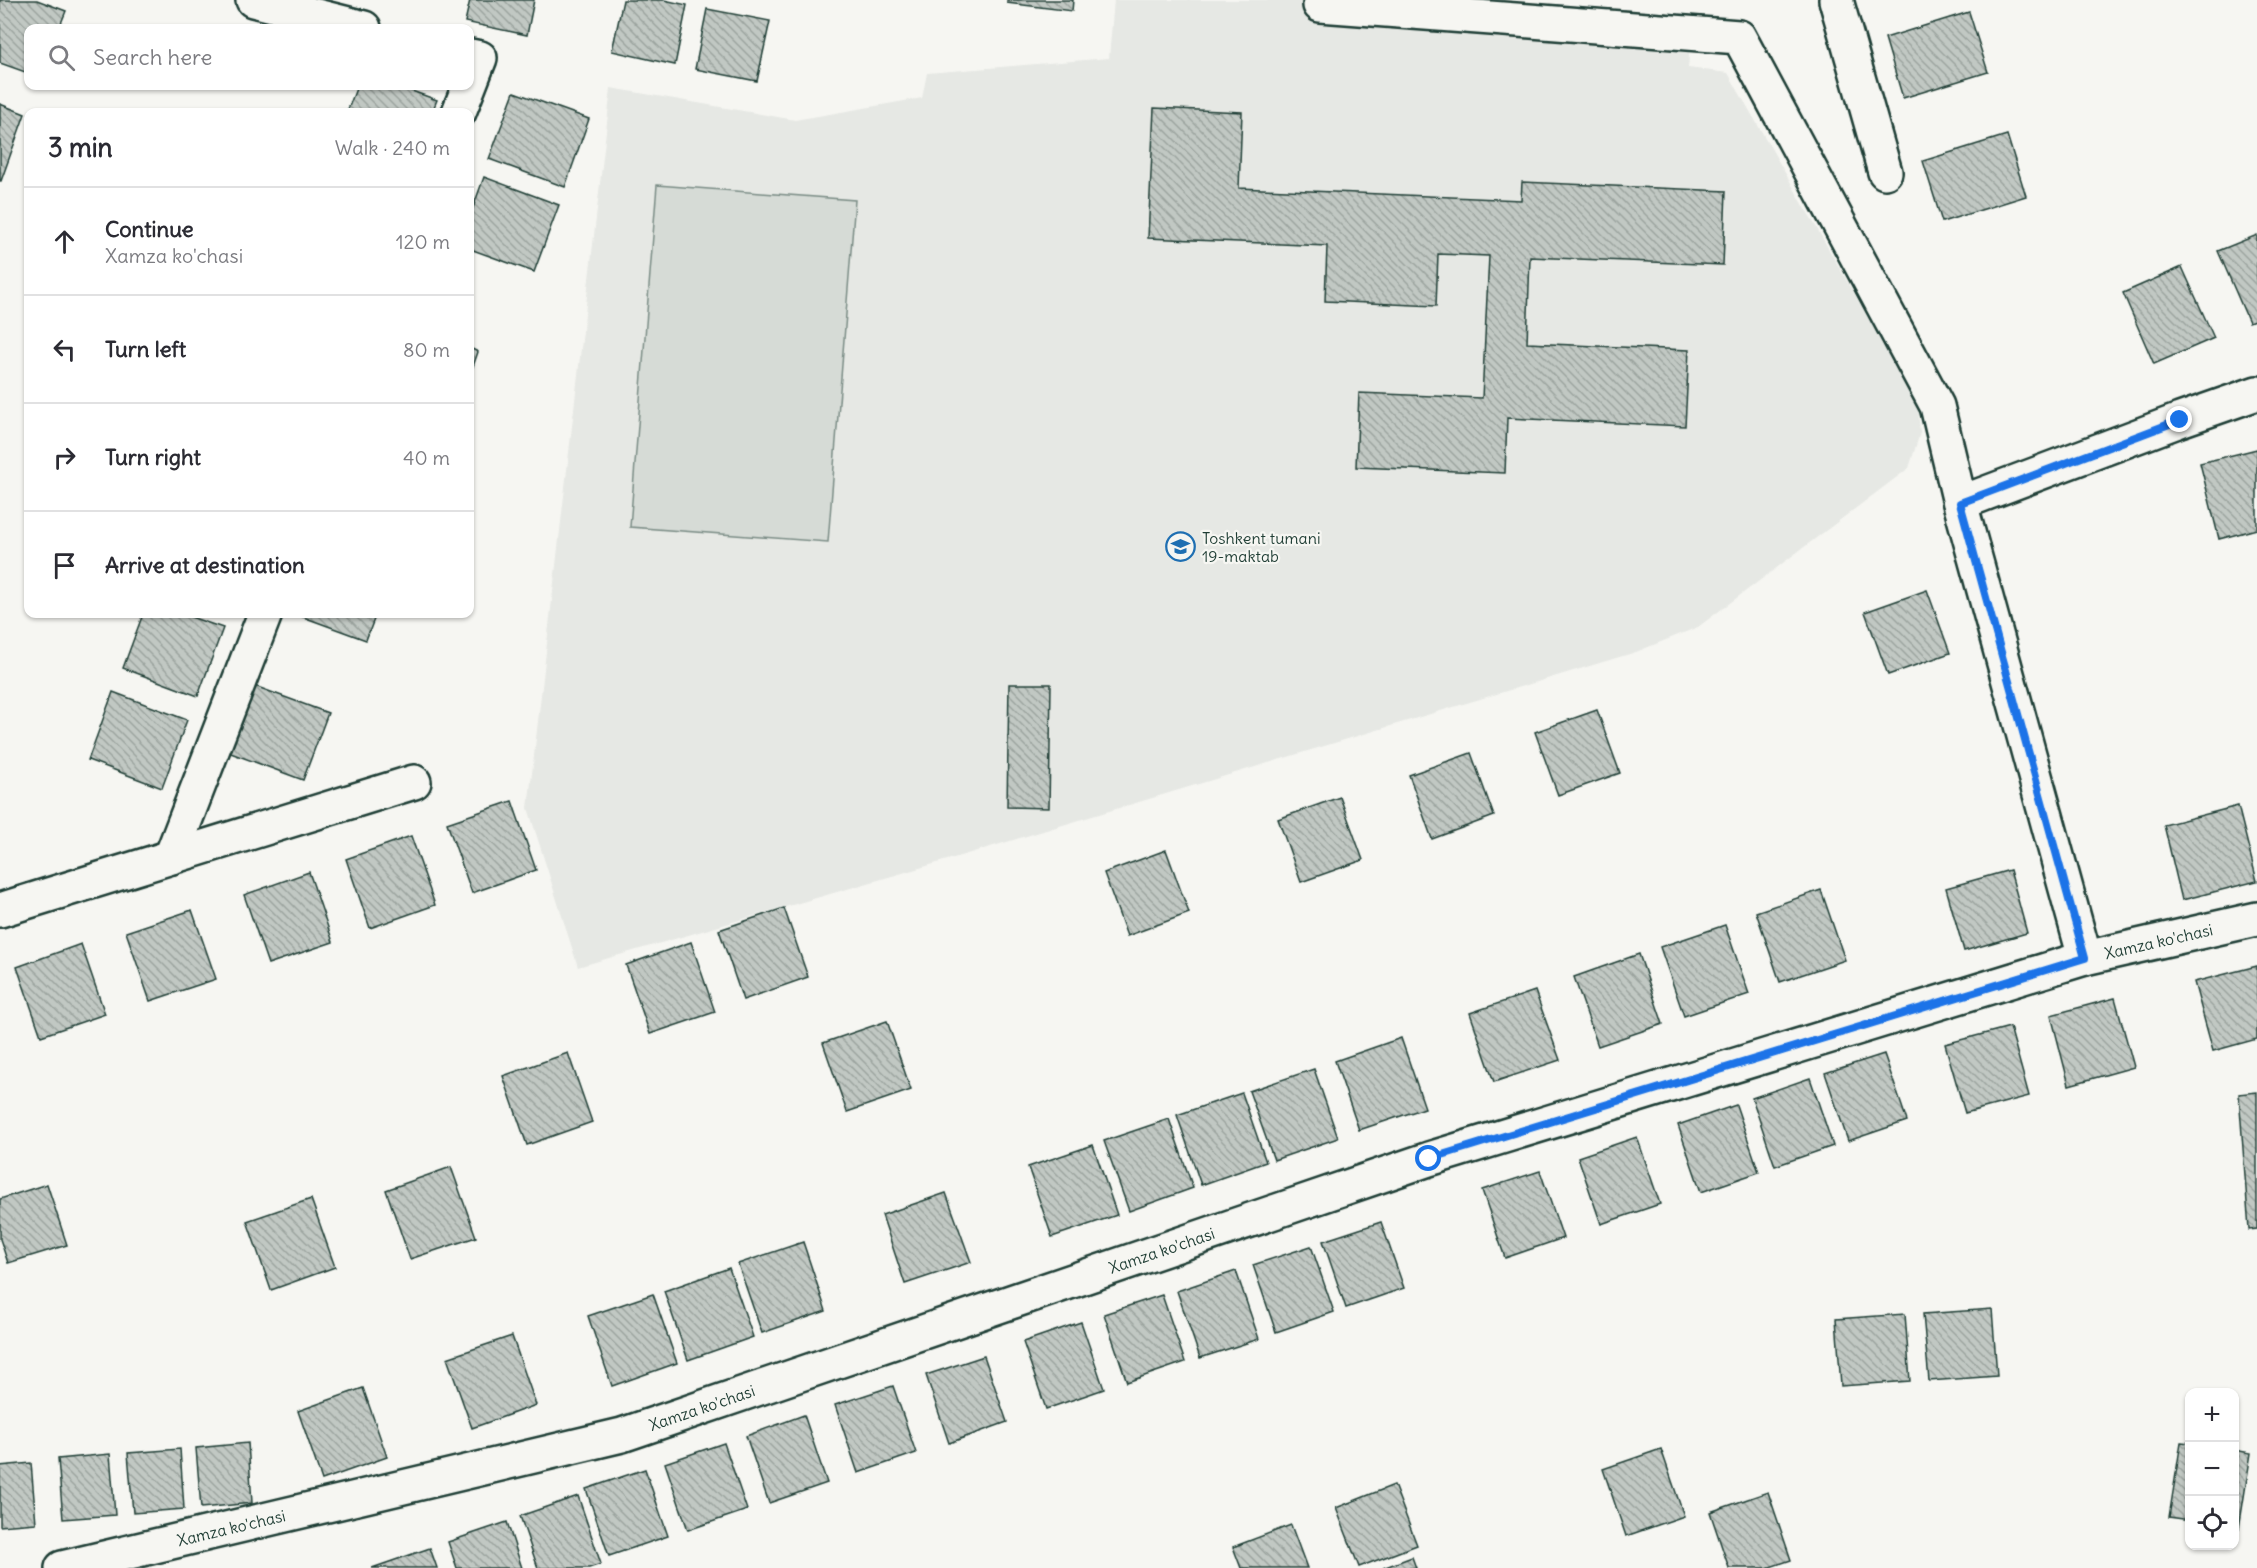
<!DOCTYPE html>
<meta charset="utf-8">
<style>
:root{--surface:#fff;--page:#f7f7f7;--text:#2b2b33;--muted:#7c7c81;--line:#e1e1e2}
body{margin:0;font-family:Delius,sans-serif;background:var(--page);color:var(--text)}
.controls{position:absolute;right:18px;bottom:18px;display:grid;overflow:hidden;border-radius:12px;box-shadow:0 2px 4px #0004}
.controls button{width:54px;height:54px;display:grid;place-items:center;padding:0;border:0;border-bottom:2px solid var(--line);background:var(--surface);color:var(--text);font:30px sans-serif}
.stop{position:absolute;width:18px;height:18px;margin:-14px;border:4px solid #1a73e8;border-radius:50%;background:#fff}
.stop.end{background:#1a73e8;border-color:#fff;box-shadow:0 2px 6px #0008}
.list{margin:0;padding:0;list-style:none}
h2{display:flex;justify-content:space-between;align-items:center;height:78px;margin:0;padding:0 24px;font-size:26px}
h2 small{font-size:20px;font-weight:400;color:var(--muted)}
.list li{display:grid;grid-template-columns:39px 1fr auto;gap:18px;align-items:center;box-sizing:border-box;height:108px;padding:0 24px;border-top:2px solid var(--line)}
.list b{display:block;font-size:22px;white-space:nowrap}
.list p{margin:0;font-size:20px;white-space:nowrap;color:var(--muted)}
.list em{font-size:20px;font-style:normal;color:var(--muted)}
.icon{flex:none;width:33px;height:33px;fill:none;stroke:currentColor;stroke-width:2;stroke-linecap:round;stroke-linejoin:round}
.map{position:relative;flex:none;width:2257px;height:1568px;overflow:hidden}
.search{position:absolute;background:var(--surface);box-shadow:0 2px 4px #0004;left:24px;top:24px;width:450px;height:66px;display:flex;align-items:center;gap:15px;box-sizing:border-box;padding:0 21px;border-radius:12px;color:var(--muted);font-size:22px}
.panel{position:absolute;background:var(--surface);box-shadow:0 2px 4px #0004;left:24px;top:108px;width:450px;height:510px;border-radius:12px}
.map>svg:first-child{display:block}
.built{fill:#e6e8e4}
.park{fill:#d6dbd6;stroke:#7a8c85;stroke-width:1.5}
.building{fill:url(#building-back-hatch);stroke:#1f3d34;stroke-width:1.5}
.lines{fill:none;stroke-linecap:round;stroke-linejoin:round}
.minor-casing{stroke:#1f3d34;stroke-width:38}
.minor{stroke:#f6f6f2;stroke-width:33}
.route{stroke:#1a73e8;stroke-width:8}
.labels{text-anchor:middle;stroke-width:4.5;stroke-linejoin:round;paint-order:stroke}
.poi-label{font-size:16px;fill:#1f3d34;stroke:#f6f6f2;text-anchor:start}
.street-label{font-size:16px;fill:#1f3d34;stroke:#f6f6f2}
</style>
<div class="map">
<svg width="2257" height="1568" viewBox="0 0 2257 1568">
<defs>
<pattern id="building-back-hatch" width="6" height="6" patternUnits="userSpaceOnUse" patternTransform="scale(1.5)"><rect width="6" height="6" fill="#c1c8c3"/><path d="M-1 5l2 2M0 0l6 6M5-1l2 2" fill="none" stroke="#9ca49f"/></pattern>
</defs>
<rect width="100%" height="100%" fill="#f6f6f2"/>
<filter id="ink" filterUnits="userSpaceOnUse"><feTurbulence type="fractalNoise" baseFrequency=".0167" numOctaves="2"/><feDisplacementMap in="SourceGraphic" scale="12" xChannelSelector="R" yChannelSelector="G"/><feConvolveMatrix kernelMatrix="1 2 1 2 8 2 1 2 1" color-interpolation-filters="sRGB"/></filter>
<g filter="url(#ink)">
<polygon class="built" points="1114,0 1488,0 1692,21 1688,68 1728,73 1918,405 1920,433 1909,468 1698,627 1636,652 937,863 578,967 528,808 611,88 795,120 922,98 927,73 1109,58"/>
<polygon class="park" points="657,185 855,200 828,542 630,527"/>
<g class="building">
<polygon points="0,0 37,0 66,11 59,28 28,28 28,73 0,63"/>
<polygon points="470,0 534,0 527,35 465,22"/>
<polygon points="623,0 664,0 687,5 675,65 612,51"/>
<polygon points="1007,0 1073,0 1072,11 1007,3"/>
<polygon points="707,9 770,21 757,81 695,69"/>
<polygon points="1969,12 1988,72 1903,98 1885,38"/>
<polygon points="357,86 398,86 437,100 432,112 347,112"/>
<polygon points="514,92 589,119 565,187 489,159"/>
<polygon points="0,104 25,114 1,181 0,181"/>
<polygon points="1154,108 1242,112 1239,188 1521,200 1522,182 1726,191 1723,265 1530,257 1527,343 1689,350 1685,426 1507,418 1505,473 1356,467 1359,393 1482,398 1489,256 1438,254 1436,306 1325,301 1327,246 1148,238"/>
<polygon points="2007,135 2026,196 1942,222 1923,161"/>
<polygon points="484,177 559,205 534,272 470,249 470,216"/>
<polygon points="2257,235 2257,319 2249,322 2218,251"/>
<polygon points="2182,267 2214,338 2154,364 2123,293"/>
<polygon points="470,348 478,352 470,375"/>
<polygon points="2257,449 2257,529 2219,539 2200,463"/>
<polygon points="1927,590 1950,653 1888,675 1865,612"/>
<polygon points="143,614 182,614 223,628 198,696 123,668"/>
<polygon points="295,614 376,614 366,640"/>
<polygon points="1009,684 1051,684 1049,808 1007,807"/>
<polygon points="252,685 328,713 303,780 228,752"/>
<polygon points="113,692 187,720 162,788 88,760"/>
<polygon points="1597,710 1620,773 1558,795 1535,732"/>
<polygon points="1471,753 1494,816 1432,839 1409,775"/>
<polygon points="1340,797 1363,860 1301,882 1278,819"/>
<polygon points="512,801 536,870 472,893 447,823"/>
<polygon points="2238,806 2257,881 2182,900 2164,825"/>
<polygon points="411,836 435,905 370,928 346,859"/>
<polygon points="1166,850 1189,913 1127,936 1104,873"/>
<polygon points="2010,870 2027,933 1964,951 1946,888"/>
<polygon points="309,872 333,942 268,964 244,895"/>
<polygon points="1821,890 1845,960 1780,982 1756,912"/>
<polygon points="784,908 808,977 743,1000 719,930"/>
<polygon points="192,910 216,979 150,1001 126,932"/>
<polygon points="1725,925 1749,994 1684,1016 1660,947"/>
<polygon points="691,942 715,1012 650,1034 626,965"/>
<polygon points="81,944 105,1014 41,1036 17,967"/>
<polygon points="1639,954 1663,1024 1598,1046 1574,977"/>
<polygon points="2257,966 2257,1039 2213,1051 2194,982"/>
<polygon points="1535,991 1560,1060 1494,1082 1470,1013"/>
<polygon points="2115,998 2134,1067 2069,1085 2051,1015"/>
<polygon points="887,1021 911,1090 847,1112 823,1043"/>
<polygon points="2010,1027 2029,1096 1965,1113 1945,1044"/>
<polygon points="1401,1038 1425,1108 1359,1130 1335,1061"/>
<polygon points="568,1053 592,1122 527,1145 503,1076"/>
<polygon points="1884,1054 1907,1121 1848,1141 1825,1073"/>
<polygon points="1314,1069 1338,1138 1274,1160 1249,1091"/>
<polygon points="1810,1078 1833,1146 1775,1166 1752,1098"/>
<polygon points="2257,1092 2257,1229 2249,1230 2239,1094"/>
<polygon points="1242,1093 1266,1162 1201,1185 1177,1115"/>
<polygon points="1736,1105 1759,1172 1701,1192 1678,1125"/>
<polygon points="1169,1119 1193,1188 1129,1211 1104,1141"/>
<polygon points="1637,1137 1660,1204 1601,1224 1578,1157"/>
<polygon points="1093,1145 1117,1215 1052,1237 1028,1167"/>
<polygon points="451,1167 476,1237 410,1259 386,1190"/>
<polygon points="1540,1171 1563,1238 1505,1258 1482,1190"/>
<polygon points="47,1184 67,1245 8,1263 0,1239 0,1199"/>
<polygon points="946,1193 971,1262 905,1284 882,1215"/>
<polygon points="311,1199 335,1267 271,1290 247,1221"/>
<polygon points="1381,1222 1404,1288 1346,1308 1323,1241"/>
<polygon points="803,1242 826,1311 762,1333 738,1264"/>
<polygon points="1311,1246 1334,1312 1276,1332 1253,1265"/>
<polygon points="729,1268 753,1337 688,1360 664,1291"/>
<polygon points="1236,1271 1259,1339 1200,1358 1177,1291"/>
<polygon points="653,1294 677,1363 612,1386 588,1316"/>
<polygon points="1162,1295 1185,1362 1127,1382 1104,1314"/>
<polygon points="1992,1309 1997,1376 1929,1381 1923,1314"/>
<polygon points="1905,1314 1910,1381 1841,1386 1836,1319"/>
<polygon points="1081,1322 1104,1389 1046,1409 1023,1342"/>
<polygon points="512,1336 536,1405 472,1428 447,1358"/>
<polygon points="984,1356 1007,1422 949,1443 926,1375"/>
<polygon points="893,1386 916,1453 858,1473 835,1405"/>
<polygon points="363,1388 387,1457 322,1480 298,1411"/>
<polygon points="804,1415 827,1483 769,1503 746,1436"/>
<polygon points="2181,1442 2190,1443 2190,1520 2169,1517"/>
<polygon points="248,1443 252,1503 201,1508 196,1448"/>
<polygon points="724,1443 747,1510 688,1530 665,1463"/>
<polygon points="180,1449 184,1509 133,1513 128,1453"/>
<polygon points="1661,1449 1684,1516 1626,1536 1603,1469"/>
<polygon points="2234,1450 2251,1453 2239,1528 2234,1527"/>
<polygon points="110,1454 115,1515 63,1519 58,1459"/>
<polygon points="31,1463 36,1523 0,1526 0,1466"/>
<polygon points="645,1469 668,1536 609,1556 586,1489"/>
<polygon points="1394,1485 1417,1545 1359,1567 1336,1508"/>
<polygon points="1768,1492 1791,1560 1767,1568 1729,1568 1710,1512"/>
<polygon points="578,1496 601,1564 589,1568 538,1568 520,1516"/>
<polygon points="507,1522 522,1568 457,1568 448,1542"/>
<polygon points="1291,1525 1307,1568 1241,1568 1233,1547"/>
<polygon points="430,1548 437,1568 372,1568"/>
<polygon points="1412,1557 1416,1568 1383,1568"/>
</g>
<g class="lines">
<defs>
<g id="minor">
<polyline points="253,0 364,28"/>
<polyline points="1836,0 1885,172"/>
<polyline points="1320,5 1739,37 1937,406 1960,503 2085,958"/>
<polyline points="459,112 480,58 470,56"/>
<polyline points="1960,503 2180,420 2257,393"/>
<polyline points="171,857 265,614"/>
<polyline points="0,910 414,782"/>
<path id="s1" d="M62 1568 622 1435 1429 1159 2085 958 2257 919"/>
</g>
</defs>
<use href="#minor" class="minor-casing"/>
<use href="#minor" class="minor"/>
</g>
</g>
<g class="lines" filter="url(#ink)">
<polyline class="route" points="1429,1159 2085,958 1960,503 2180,420"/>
</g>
<defs>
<symbol id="school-ring" viewBox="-11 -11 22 22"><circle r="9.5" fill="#f6f6f2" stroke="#1f6fb2" stroke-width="1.5"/><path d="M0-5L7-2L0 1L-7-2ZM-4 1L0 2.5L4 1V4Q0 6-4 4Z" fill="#1f6fb2"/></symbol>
</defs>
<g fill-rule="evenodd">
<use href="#school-ring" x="1164" y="530" width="33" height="33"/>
</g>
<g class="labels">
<g class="poi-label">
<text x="1202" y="544">Toshkent tumani<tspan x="1202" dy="18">19-maktab</tspan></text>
</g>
<g class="street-label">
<text dy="6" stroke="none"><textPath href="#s1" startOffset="2190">Xamza ko'chasi</textPath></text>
<text dy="6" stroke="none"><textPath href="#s1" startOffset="1146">Xamza ko'chasi</textPath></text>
<text dy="6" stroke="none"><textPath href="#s1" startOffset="660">Xamza ko'chasi</textPath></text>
<text dy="6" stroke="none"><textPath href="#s1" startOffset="174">Xamza ko'chasi</textPath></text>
</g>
</g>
</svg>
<div class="controls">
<button>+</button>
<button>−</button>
<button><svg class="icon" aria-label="locate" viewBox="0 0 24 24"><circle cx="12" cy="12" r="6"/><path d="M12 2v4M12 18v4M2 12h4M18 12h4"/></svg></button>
</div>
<div class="stop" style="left:1429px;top:1159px"></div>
<div class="stop end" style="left:2180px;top:420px"></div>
<div class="search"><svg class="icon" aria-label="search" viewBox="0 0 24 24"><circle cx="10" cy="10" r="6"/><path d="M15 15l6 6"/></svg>Search here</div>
<section class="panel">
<h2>3 min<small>Walk · 240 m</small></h2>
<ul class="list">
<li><svg class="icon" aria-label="ahead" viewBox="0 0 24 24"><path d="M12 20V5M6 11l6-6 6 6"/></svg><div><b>Continue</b><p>Xamza ko'chasi</p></div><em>120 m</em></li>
<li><svg class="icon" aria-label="left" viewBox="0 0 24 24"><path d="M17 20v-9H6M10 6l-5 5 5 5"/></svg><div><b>Turn left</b></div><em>80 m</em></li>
<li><svg class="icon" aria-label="right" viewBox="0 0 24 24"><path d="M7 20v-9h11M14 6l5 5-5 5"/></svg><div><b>Turn right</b></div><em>40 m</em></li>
<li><svg class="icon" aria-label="arrive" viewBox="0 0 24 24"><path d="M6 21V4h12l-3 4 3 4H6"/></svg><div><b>Arrive at destination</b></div></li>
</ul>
</section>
</div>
